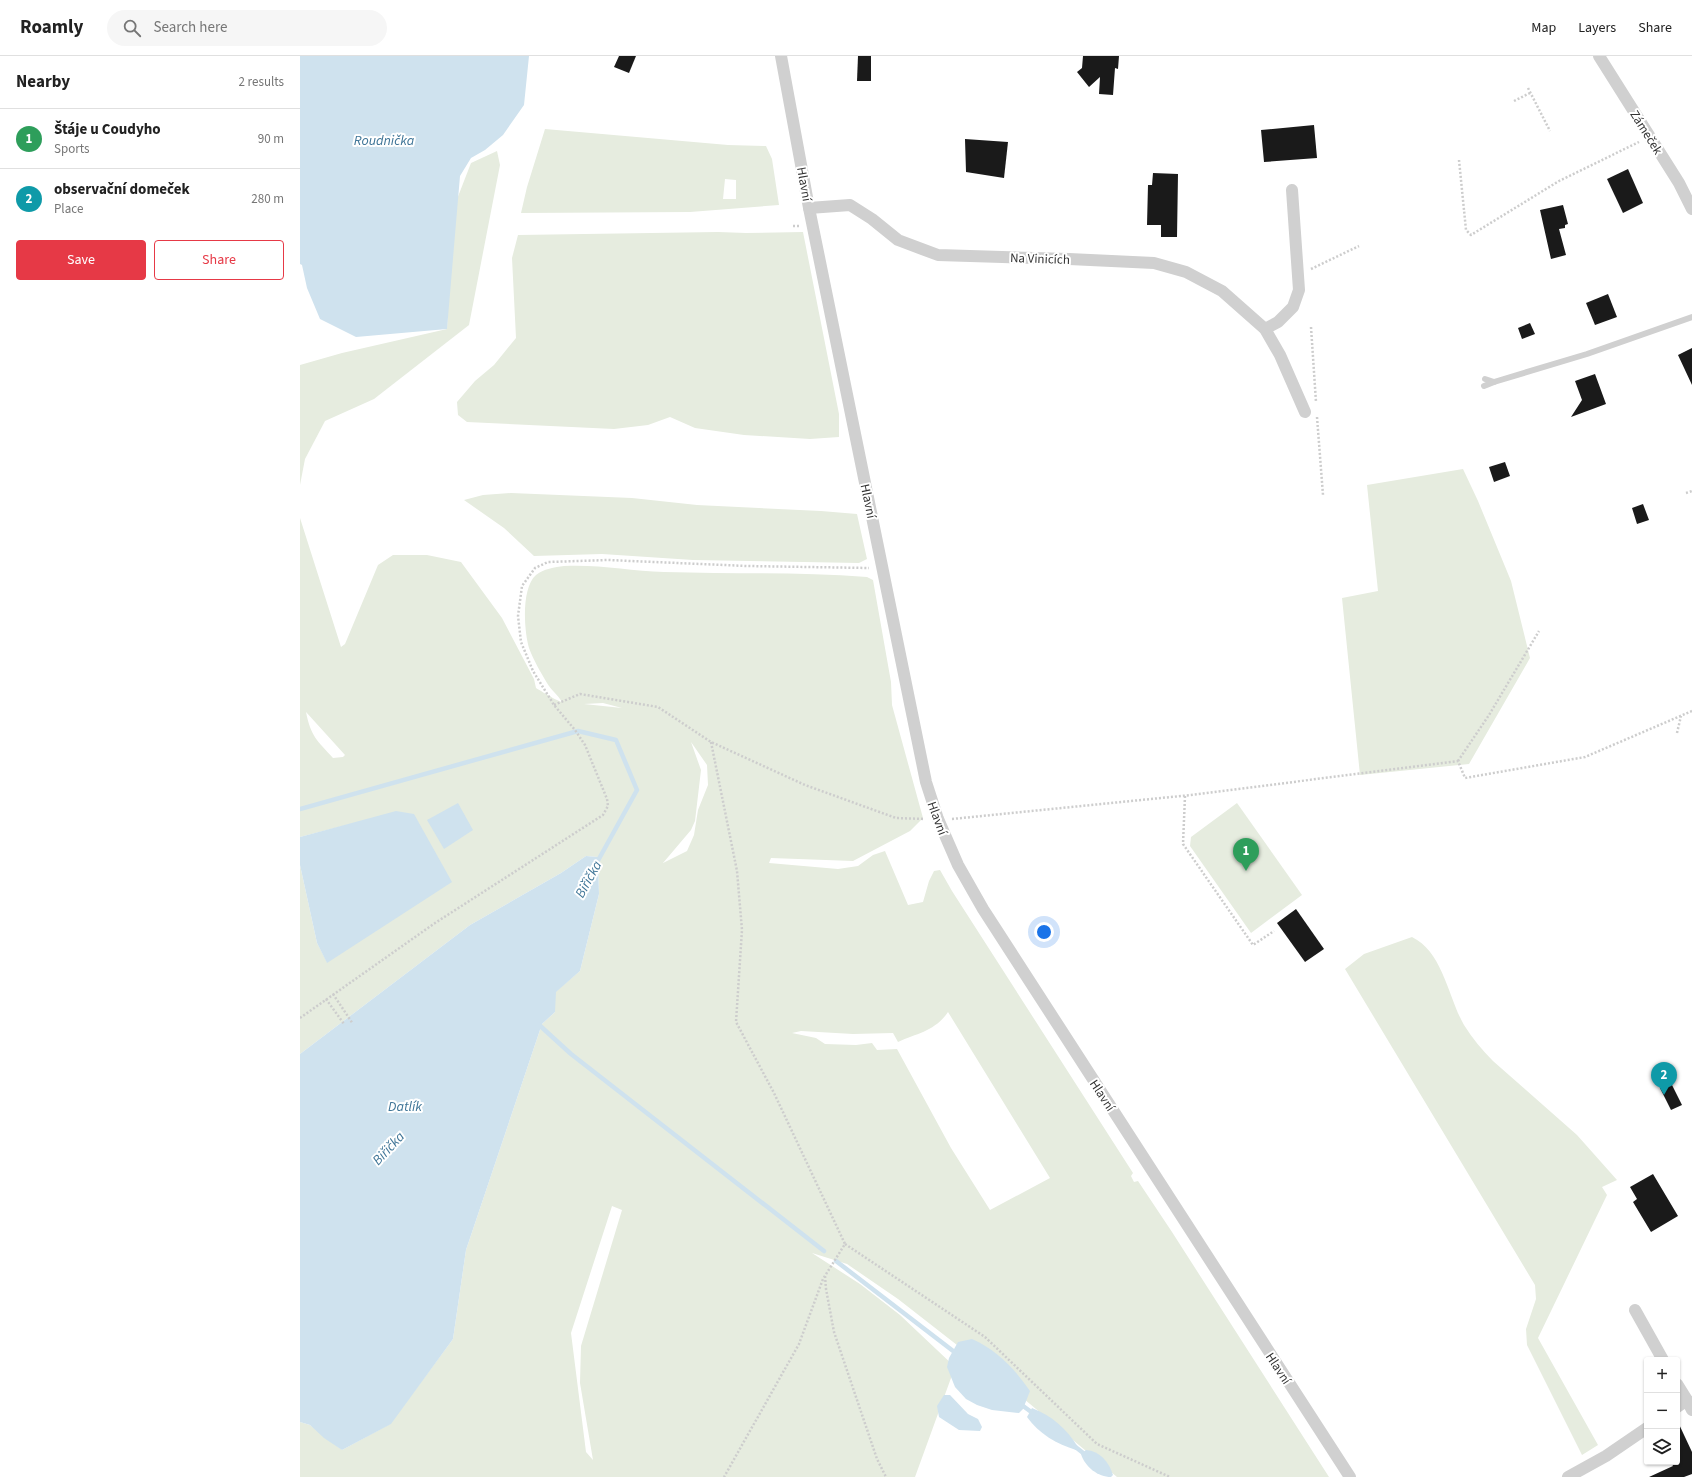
<!DOCTYPE html>
<meta charset="utf-8">
<style>
:root{--surface:#fff;--page:#f6f6f6;--text:#222;--muted:#767676;--line:#e0e0e0;--accent:#e63946}
body{margin:0;font-family:"Source Sans 3",sans-serif;background:var(--page);color:var(--text)}
.controls{position:absolute;right:12px;bottom:12px;display:grid;overflow:hidden;border-radius:4px;box-shadow:0 1px 3px #0004}
.controls button{width:36px;height:36px;display:grid;place-items:center;padding:0;border:0;border-bottom:1px solid var(--line);background:var(--surface);color:var(--text);font:20px sans-serif}
.you{position:absolute;left:744px;top:876px;width:14px;height:14px;margin:-10px;border:3px solid #fff;border-radius:50%;background:#1a73e8;box-shadow:0 0 0 6px #1a73e833}
.badge{display:grid;place-items:center;width:26px;height:26px;border-radius:50%;background:var(--accent);color:#fff;font-size:13px;font-weight:700}
.pin{position:absolute;translate:-50% -33px;filter:drop-shadow(0 1px 2px #0008)}
.pin::after{content:'';position:absolute;top:21px;width:14px;height:12px;background:inherit;clip-path:polygon(0 0,100% 0,50% 100%)}
.list{margin:0;padding:0;list-style:none}
h2{display:flex;justify-content:space-between;align-items:center;height:52px;margin:0;padding:0 16px;font-size:17px}
h2 small{font-size:13px;font-weight:400;color:var(--muted)}
.list li{display:grid;grid-template-columns:26px 1fr auto;gap:12px;align-items:center;box-sizing:border-box;height:60px;padding:0 16px;border-top:1px solid var(--line)}
.list b{display:block;font-size:15px;white-space:nowrap}
.list p{margin:0;font-size:13px;white-space:nowrap;color:var(--muted)}
.list em{font-size:13px;font-style:normal;color:var(--muted)}
.actions{display:flex;gap:8px;padding:12px 16px}
.actions a{flex:1;padding:9px 0;border:1px solid var(--accent);border-radius:4px;text-align:center;font-size:14px;color:var(--accent)}
.actions .main{background:var(--accent);color:#fff}
.icon{flex:none;width:22px;height:22px;fill:none;stroke:currentColor;stroke-width:2;stroke-linecap:round;stroke-linejoin:round}
.map{position:relative;flex:none;width:1392px;height:1421px;overflow:hidden}
header{display:flex;align-items:center;gap:24px;box-sizing:border-box;height:56px;padding:0 20px;background:var(--surface);border-bottom:1px solid var(--line)}
header strong{font-size:19px}
nav{display:flex;gap:22px;margin-inline-start:auto;font-size:14px}
.search{width:280px;height:36px;background:var(--page);display:flex;align-items:center;gap:10px;box-sizing:border-box;padding:0 14px;border-radius:22px;color:var(--muted);font-size:15px}
main{display:flex}
aside{flex:1;background:var(--surface)}
.map>svg:first-child{display:block}
.green{fill:#e6ecdf;fill-rule:evenodd}
.water{fill:#cfe2ee}
.lines{fill:none;stroke-linecap:round;stroke-linejoin:round}
.stream{stroke:#cfe2ee;stroke-width:4.5}
.building{fill:#1a1a1a}
.path{stroke:#cdcdcd;stroke-width:2.5;stroke-dasharray:2 2;stroke-linecap:butt}
.service{stroke:#d0d0d0;stroke-width:6}
.minor{stroke:#d0d0d0;stroke-width:12}
.labels{text-anchor:middle;stroke-width:4;stroke-linejoin:round;paint-order:stroke}
.street-label{font-size:13px;fill:#333;stroke:#fff}
.water-label{font-size:14px;font-style:italic;fill:#3f7597;stroke:#fff}
</style>
<header>
<strong>Roamly</strong>
<div class="search"><svg class="icon" aria-label="search" viewBox="0 0 24 24"><circle cx="10" cy="10" r="6"/><path d="M15 15l6 6"/></svg>Search here</div>
<nav><a>Map</a><a>Layers</a><a>Share</a></nav>
</header>
<main>
<aside>
<h2>Nearby<small>2 results</small></h2>
<ul class="list">
<li><span class="badge" style="background:#2e9e5b">1</span><div><b>Štáje u Coudyho</b><p>Sports</p></div><em>90 m</em></li>
<li><span class="badge" style="background:#0f9aa8">2</span><div><b>observační domeček</b><p>Place</p></div><em>280 m</em></li>
</ul>
<div class="actions"><a class="main">Save</a><a>Share</a></div>
</aside>
<div class="map">
<svg width="1392" height="1421" viewBox="0 0 1392 1421">
<rect width="100%" height="100%" fill="#fff"/>
<g class="green">
<path d="M245 73 428 89 466 90 472 103 479 149 390 156 221 157 227 131ZM425 123 436 124V143H423Z"/>
<polygon points="197,95 200,109 169,269 74,343 25,365 5,403 0,429 0,309 42,297 147,273 152,156 171,107"/>
<polygon points="418,176 446,177 503,176 539,358 539,381 510,383 444,379 395,372 370,361 348,369 314,373 167,366 158,359 157,346 175,325 194,309 216,282 212,202 218,179"/>
<polygon points="1163,413 1178,445 1211,525 1230,602 1169,708 1060,719 1042,542 1078,535 1067,429"/>
<polygon points="211,437 332,442 397,449 521,455 557,458 567,503 559,507 393,504 302,498 234,500 204,472 164,444 183,439"/>
<path d="M0 462 41 591 45 588 78 509 93 499H127L161 506 202 562 234 623 236 632C241 635 257 645 262 646 258 639 251 634 247 627 241 617 233 603 229 592 224 575 221 532 236 519 243 513 255 511 264 510 297 508 331 515 364 516 432 518 500 516 567 521L573 524 591 626 592 649 623 762 610 775 553 805 471 802 469 807 538 813 558 810 573 799 585 795 608 849 623 846 629 825 634 815 640 814 652 835 833 1117 831 1120 834 1126 838 1125 872 1176 1029 1421H817L698 1321 598 1243 547 1208 512 1197 560 1228 600 1259 655 1311 615 1421H0V1366L10 1369 42 1394 90 1368 153 1283 166 1194 242 968 255 956V936L280 915 299 838 298 801 286 800 261 817 170 869 0 998V809L17 887 27 906 54 767 0 781ZM303 647 322 652 284 648ZM6 656 45 699 43 701 33 702C17 684 11 681 6 656ZM391 686 407 709 408 729 398 754 394 779 387 795 363 807 391 774 395 765 401 714ZM648 956 750 1122 690 1154 651 1092 597 993 577 994 572 987 556 989 525 988 516 982 492 977 501 975 553 978 593 977 598 986C618 977 635 975 648 956ZM312 1150 322 1154 281 1290 280 1327 293 1404 286 1396 271 1277Z"/>
<polygon points="937,747 1002,839 951,877 890,790 891,781"/>
<path d="M1112 881C1143 896 1148 941 1164 969 1172 982 1182 994 1193 1005L1277 1079 1317 1124 1302 1131 1307 1139 1238 1282 1298 1389 1282 1399 1227 1289 1226 1273 1236 1243 1235 1229 1045 913 1064 898Z"/>
</g>
<g class="water">
<polygon points="0,0 229,0 224,49 203,79 185,94 171,102 160,120 147,273 56,281 20,263 7,232 2,209 0,208"/>
<polygon points="158,747 173,774 144,793 127,764"/>
<polygon points="96,755 114,758 152,826 27,907 17,887 0,809 0,781"/>
<polygon points="286,800 298,801 299,838 280,915 256,936 255,956 242,968 166,1194 153,1283 91,1368 42,1394 24,1382 10,1369 0,1366 0,998 170,869 261,817"/>
<path d="M672 1283C697 1294 715 1313 730 1335L723 1353 719 1357 692 1354 677 1349 666 1343 655 1331 647 1311 649 1302 658 1286Z"/>
<polygon points="644,1339 650,1339 668,1358 678,1363 682,1371 680,1375 659,1374 639,1361 637,1350"/>
<path d="M732 1352C752 1360 766 1372 778 1391L776 1394C757 1388 739 1378 727 1361Z"/>
<path d="M786 1394C800 1395 809 1406 813 1419L811 1421C798 1421 785 1411 781 1398Z"/>
</g>
<g class="lines">
<g class="stream">
<polyline points="0,753 278,675 316,684 337,734 295,810"/>
<polyline points="237,967 271,998 524,1195"/>
<polyline points="536,1205 657,1298"/>
<polyline points="719,1347 734,1358"/>
<polyline points="773,1389 787,1400"/>
</g>
</g>
<g class="building">
<polygon points="319,0 336,0 329,17 314,11"/>
<polygon points="558,0 571,0 571,25 557,25"/>
<polygon points="783,0 819,0 818,13 815,12 813,39 799,38 800,21 789,31 777,16 782,12"/>
<polygon points="1014,69 1017,102 964,106 961,74"/>
<polygon points="665,83 708,86 704,122 666,116"/>
<polygon points="1328,113 1343,147 1323,157 1307,123"/>
<polygon points="853,117 878,118 877,181 861,181 861,169 847,169 848,129 852,129"/>
<polygon points="1263,149 1268,168 1265,169 1265,172 1259,173 1266,199 1251,203 1240,154"/>
<polygon points="1308,238 1317,261 1295,269 1286,247"/>
<polygon points="1230,267 1235,278 1222,283 1218,272"/>
<polygon points="1392,292 1392,329 1378,299"/>
<polygon points="1295,318 1306,348 1271,361 1282,344 1275,325"/>
<polygon points="1205,406 1210,420 1194,426 1189,411"/>
<polygon points="1343,448 1349,464 1337,468 1332,452"/>
<polygon points="996,853 1024,893 1005,906 977,867"/>
<polygon points="1371,1027 1382,1049 1371,1054 1360,1032"/>
<polygon points="1353,1118 1378,1160 1351,1176 1333,1146 1337,1143 1330,1131"/>
<polygon points="1377,1364 1392,1396 1392,1418 1384,1421 1349,1421 1373,1410 1371,1406 1377,1406"/>
</g>
<g class="lines">
<g class="path">
<polyline points="1228,32 1250,75"/>
<polyline points="1214,45 1230,37"/>
<polyline points="1159,104 1166,174 1171,179 1259,125 1339,86"/>
<polyline points="493,170 500,170"/>
<polyline points="1011,213 1059,190"/>
<polyline points="1011,271 1016,346"/>
<polyline points="1017,361 1023,439"/>
<polyline points="1386,437 1392,435"/>
<polyline points="254,649 280,638 358,651 411,686 505,729 596,762 625,763"/>
<polyline points="1377,677 1381,660"/>
<polyline points="411,686 437,815 442,874 436,966 474,1037 545,1188 523,1223 499,1288 424,1421"/>
<polyline points="1158,705 1189,659 1239,575"/>
<polyline points="885,740 883,788 953,889 974,875"/>
<polyline points="652,763 891,739 1158,705 1165,722 1285,701 1392,655"/>
<polyline points="33,938 53,968"/>
<polyline points="26,943 44,968"/>
<polyline points="0,962 135,867 303,759 308,750 307,743 285,689 275,674 254,649 233,615 221,586 218,560 222,530 235,512 248,506 308,504 447,510 569,512"/>
<polyline points="545,1188 685,1281 797,1388 870,1421"/>
<polyline points="525,1220 526,1233 534,1276 577,1403 586,1421"/>
</g>
<g class="service">
<polyline points="1185,323 1194,326 1287,298 1392,261"/>
<polyline points="1184,330 1194,326"/>
</g>
<g class="minor">
<polyline points="481,0 509,152 626,726 638,763 658,809 683,853 1050,1421"/>
<polyline points="1299,0 1379,127 1392,153"/>
<polyline points="509,152 550,149 572,163 598,184 638,199 769,203 854,207 886,216 922,235 965,273 980,299 1005,356"/>
<polyline points="965,273 978,266 993,251 999,234 992,134"/>
<polyline points="1335,1254 1363,1304"/>
<polyline points="1377,1328 1387,1344"/>
<polyline points="1377,1351 1387,1344 1392,1354"/>
<polyline points="1268,1421 1306,1400 1347,1372"/>
</g>
</g>
<g class="labels">
<g class="street-label">
<text transform="translate(1347 76) rotate(58)" y="5">Zámeček</text>
<text transform="translate(505 128) rotate(80)" y="5">Hlavní</text>
<text transform="translate(740 202) rotate(2)" y="5">Na Vinicích</text>
<text transform="translate(569 445) rotate(78)" y="5">Hlavní</text>
<text transform="translate(638 762) rotate(70)" y="5">Hlavní</text>
<text transform="translate(803 1039) rotate(57)" y="5">Hlavní</text>
<text transform="translate(979 1312) rotate(57)" y="5">Hlavní</text>
</g>
<g class="water-label">
<text x="84" y="89">Roudnička</text>
<text transform="translate(288 823) rotate(-61)" y="5">Biřička</text>
<text x="105" y="1055">Datlík</text>
<text transform="translate(88 1092) rotate(-47)" y="5">Biřička</text>
</g>
</g>
</svg>
<div class="controls">
<button>+</button>
<button>−</button>
<button><svg class="icon" aria-label="layers" viewBox="0 0 24 24"><path d="M12 4l9 5-9 5-9-5zM3 14l9 5 9-5"/></svg></button>
</div>
<div class="you"></div>
<div class="pin badge" style="left:946px;top:815px;background:#2e9e5b">1</div>
<div class="pin badge" style="left:1364px;top:1039px;background:#0f9aa8">2</div>
</div>
</main>
